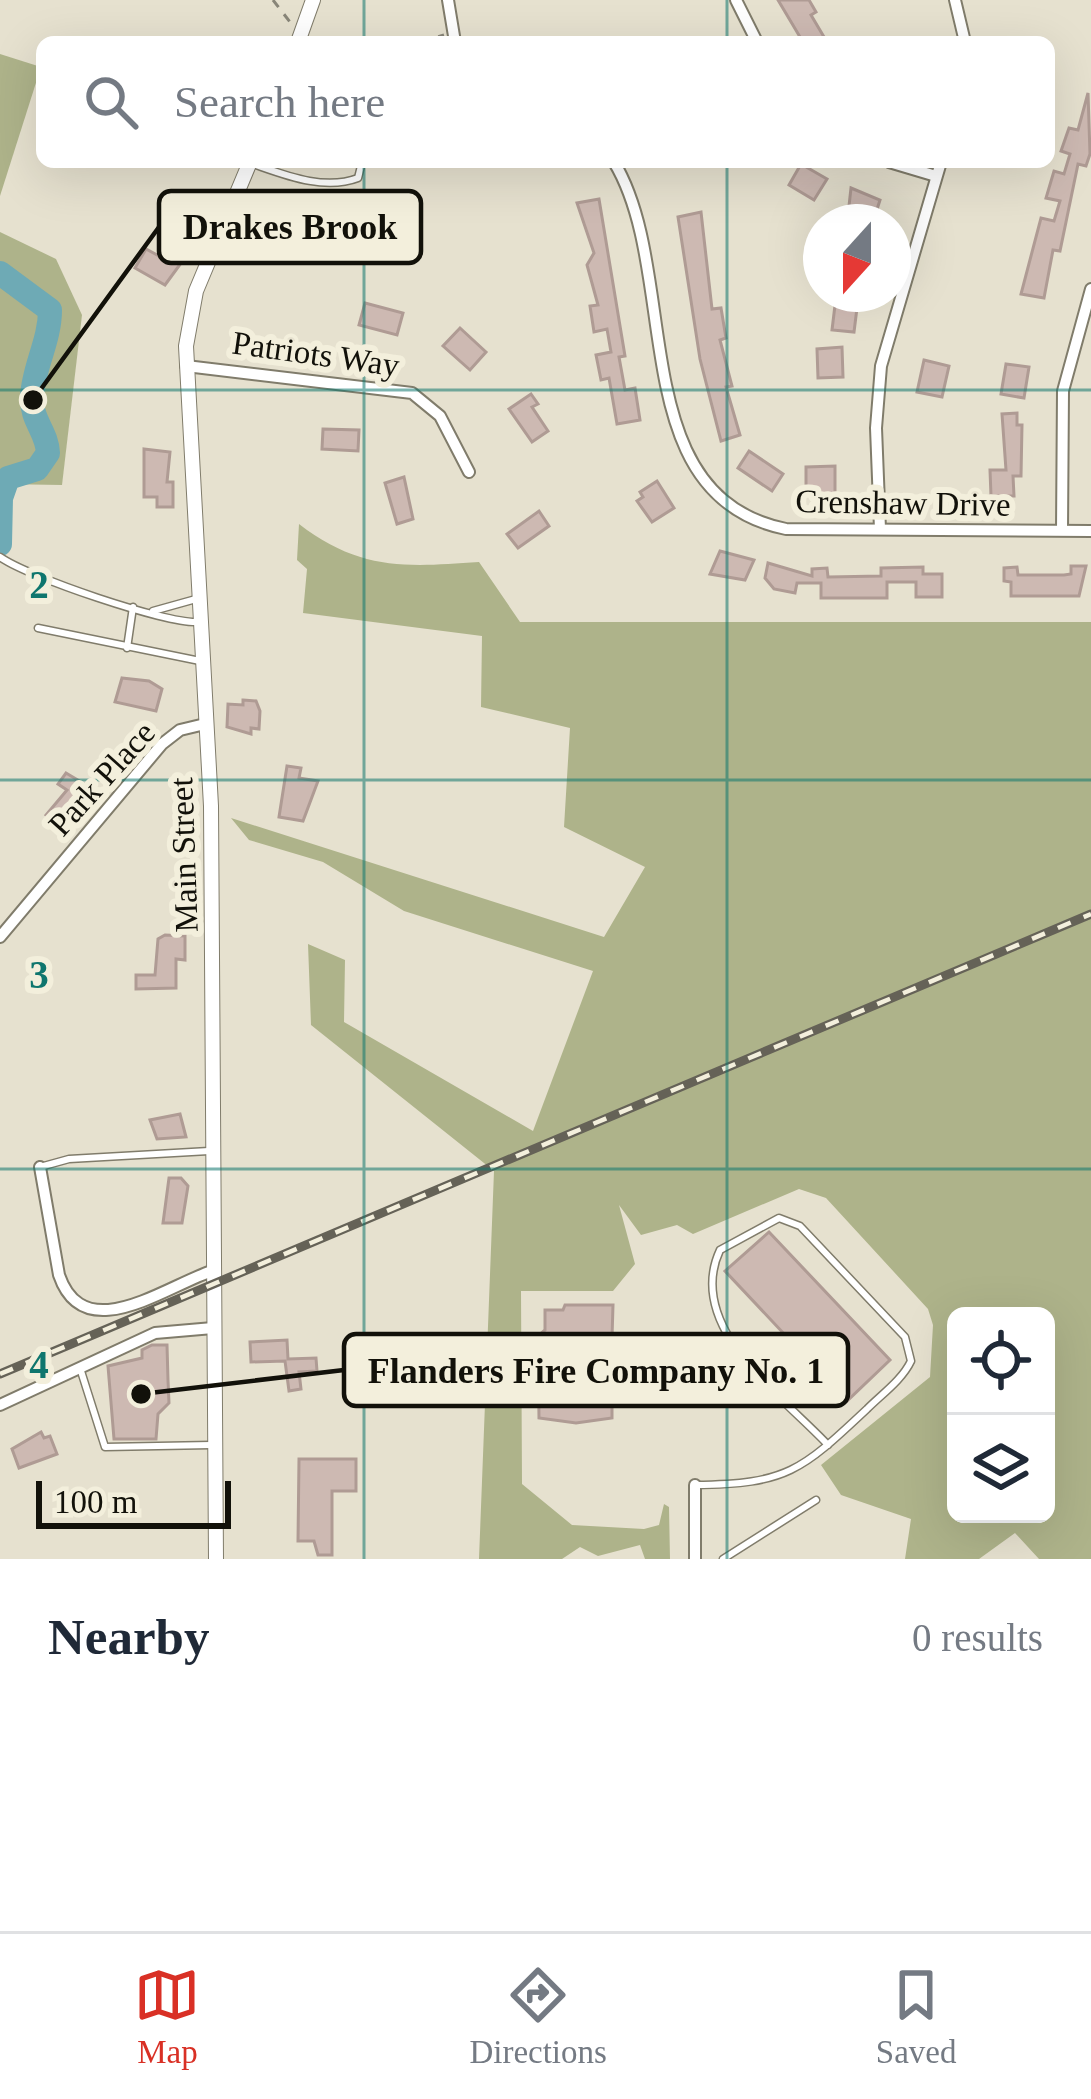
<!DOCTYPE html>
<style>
:root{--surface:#fff;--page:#f2f2f3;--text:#1f2937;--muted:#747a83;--line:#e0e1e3;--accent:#d93025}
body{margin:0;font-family:Georgia,serif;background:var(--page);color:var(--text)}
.controls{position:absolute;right:36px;bottom:36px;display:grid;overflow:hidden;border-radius:18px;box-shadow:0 12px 48px #0002}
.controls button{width:108px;height:108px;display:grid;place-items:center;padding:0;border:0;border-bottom:3px solid var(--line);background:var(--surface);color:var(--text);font:60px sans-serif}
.compass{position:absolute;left:803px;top:204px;width:108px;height:108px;border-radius:50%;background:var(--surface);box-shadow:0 12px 48px #0002;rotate:201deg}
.scale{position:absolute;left:36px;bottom:30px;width:195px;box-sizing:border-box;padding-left:12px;border:6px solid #12110a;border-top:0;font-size:33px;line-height:42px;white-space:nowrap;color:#12110a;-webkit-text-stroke:9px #f3efdc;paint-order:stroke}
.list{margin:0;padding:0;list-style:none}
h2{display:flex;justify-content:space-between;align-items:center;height:156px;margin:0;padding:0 48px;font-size:51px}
h2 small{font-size:39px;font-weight:400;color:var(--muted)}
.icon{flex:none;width:66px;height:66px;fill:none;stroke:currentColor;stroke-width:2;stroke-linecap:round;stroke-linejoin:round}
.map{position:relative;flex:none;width:1091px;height:1559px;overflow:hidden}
.search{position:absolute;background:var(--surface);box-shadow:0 12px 48px #0002;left:36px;right:36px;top:36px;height:132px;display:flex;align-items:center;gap:30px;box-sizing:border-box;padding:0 42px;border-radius:18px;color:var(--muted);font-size:45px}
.sheet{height:372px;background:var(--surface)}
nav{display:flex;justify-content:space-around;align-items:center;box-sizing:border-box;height:168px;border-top:3px solid var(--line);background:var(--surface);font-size:33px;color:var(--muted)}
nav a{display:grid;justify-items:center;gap:6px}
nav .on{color:var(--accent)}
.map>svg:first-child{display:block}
.green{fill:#aeb38a;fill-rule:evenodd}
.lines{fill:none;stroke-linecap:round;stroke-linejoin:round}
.river{stroke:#6eaab5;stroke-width:24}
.building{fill:#cdb9b2;stroke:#af9b94;stroke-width:3}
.service-casing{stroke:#807c6b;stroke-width:9}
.minor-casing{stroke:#807c6b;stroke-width:14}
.tertiary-casing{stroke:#807c6b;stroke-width:16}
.path{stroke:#898679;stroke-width:3;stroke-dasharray:9 9;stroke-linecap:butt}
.service{stroke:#fff;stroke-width:6}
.minor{stroke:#fff;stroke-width:10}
.tertiary{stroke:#fff;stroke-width:14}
.rail-casing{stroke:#656257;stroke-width:9}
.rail{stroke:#f3efdc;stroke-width:4.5;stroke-dasharray:14;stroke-linecap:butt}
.grid{fill:none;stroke:#0f766e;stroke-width:3;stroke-opacity:0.55}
.labels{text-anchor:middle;stroke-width:12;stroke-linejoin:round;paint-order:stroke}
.street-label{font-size:33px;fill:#12110a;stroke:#f3efdc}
.grid-label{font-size:39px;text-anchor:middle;font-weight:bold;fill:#0f766e;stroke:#f3efdc;stroke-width:12;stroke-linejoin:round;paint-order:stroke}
.leader{fill:none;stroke:#12110a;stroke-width:4.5}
.callout-dot{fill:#12110a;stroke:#f3efdc;stroke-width:4.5}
.callout{fill:#f3efdc;stroke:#12110a;stroke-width:4.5}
.callout-label{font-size:36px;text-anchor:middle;font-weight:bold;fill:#12110a}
</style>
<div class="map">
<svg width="1091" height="1559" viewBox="0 0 1091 1559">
<rect width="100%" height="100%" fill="#e6e1cf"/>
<g class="green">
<polygon points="0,54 41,67 0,196"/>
<polygon points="0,232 56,259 82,315 62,485 0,484"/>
<path d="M299 524C360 571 406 567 479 562L520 622H1091V1559H1039L1015 1533 979 1559H905L911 1519 841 1495 821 1465 930 1377 933 1325 928 1309 826 1198 799 1189 693 1234 677 1225 641 1235 619 1205 635 1264 613 1291H521L522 1484 572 1525 644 1529 659 1525 664 1504 669 1507 670 1559H645L640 1545 598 1556 580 1547 562 1559H479L494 1171 311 1025 308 944 345 960 344 1022 533 1131 593 971 404 911 323 862 249 840 231 818 604 937 645 867 564 827 570 728 481 707 482 636 303 613 307 569 297 560ZM956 1316H1046V1514H956Z"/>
<path d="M777 1332 815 1372 794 1392C772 1378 761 1356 777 1332Z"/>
</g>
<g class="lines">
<path class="river" d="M0 273 50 310C50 341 33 368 32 397 31 421 47 431 48 453L37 469 8 478 1 498 0 544"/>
</g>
<g class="building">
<polygon points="778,0 809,0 816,12 811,15 827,42 803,42"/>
<polygon points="1088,93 1090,154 1086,166 1078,164 1060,251 1053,250 1044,298 1021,294 1041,218 1054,221 1060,201 1046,198 1054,171 1064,174 1070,154 1061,151 1069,128 1078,130"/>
<polygon points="801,164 827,179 814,200 789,185"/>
<polygon points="851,188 880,200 873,222 848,215"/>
<polygon points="599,199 625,356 619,357 625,390 635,388 640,420 617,424 609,378 601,380 596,355 611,352 607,329 594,332 590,306 598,305 587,265 594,253 577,203"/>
<polygon points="186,209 205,216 201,229 194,227 184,259 165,285 135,268 146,249 161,257 168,236 176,239"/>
<polygon points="701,212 712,309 721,308 726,338 720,340 732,386 726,387 740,435 721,441 700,359 678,217"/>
<polygon points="836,297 858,300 854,332 832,330"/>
<polygon points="365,303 403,313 397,335 359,325"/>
<polygon points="460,328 486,352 470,370 443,346"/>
<polygon points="842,347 843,377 818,378 817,349"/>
<polygon points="924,360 949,366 942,397 917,392"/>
<polygon points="1006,364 1029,367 1024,398 1001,394"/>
<polygon points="531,394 538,404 532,407 548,431 532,442 509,409"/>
<polygon points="1017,413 1017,425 1022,425 1021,476 1013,476 1014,496 991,496 990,470 1006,470 1002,414"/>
<polygon points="323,429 359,430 358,451 322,449"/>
<polygon points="144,449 170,452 167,482 173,482 173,507 157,507 157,497 144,497"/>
<polygon points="749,451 783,474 772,491 738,468"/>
<polygon points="835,466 835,496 806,492 806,467"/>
<polygon points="404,477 413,519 397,524 385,483"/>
<polygon points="657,481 674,508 652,522 637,501 643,497 640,492"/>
<polygon points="539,511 549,526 518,548 507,534"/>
<polygon points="720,551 754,560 745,580 710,574"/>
<polygon points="768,563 812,576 812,569 827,568 828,577 881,576 881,568 923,567 923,574 942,574 942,597 916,597 916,582 887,582 887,598 821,598 821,583 797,583 795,593 774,589 765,578"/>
<polygon points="1071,566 1086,566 1079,596 1011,596 1011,582 1004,581 1004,568 1017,567 1018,575 1064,575 1071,574"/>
<polygon points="122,678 149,681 162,689 156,711 115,702"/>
<polygon points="243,700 256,701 260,711 259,729 251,728 251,734 227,727 228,704 243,705"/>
<polygon points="287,766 301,768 299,778 318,781 303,821 279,817"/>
<polygon points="66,773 96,791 64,830 46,815 67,790 58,784"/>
<polygon points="165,935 185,936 185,960 176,959 176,988 136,989 136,975 155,975 158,939"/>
<polygon points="180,1114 186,1137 157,1139 150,1120"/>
<polygon points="169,1178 181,1178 188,1186 182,1223 163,1223"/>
<polygon points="769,1232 890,1360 847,1401 725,1271"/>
<polygon points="565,1305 613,1305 612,1338 590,1339 590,1363 612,1363 612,1418 576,1423 539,1418 538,1336 545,1330 545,1310 563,1310"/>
<polygon points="287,1340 288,1359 316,1358 317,1371 299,1372 301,1389 289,1391 285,1361 251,1362 250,1342"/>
<polygon points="152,1345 167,1345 168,1380 169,1403 158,1414 156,1439 114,1439 108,1366 142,1358 142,1350"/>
<polygon points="41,1432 44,1438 50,1436 57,1454 19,1468 12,1449"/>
<polygon points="299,1459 356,1459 356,1491 332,1491 332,1555 318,1555 314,1541 298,1541"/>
</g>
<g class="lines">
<defs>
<g id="service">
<path d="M253 164C285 175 324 191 358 178L362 162"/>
<path d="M0 557C28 577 166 624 198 622"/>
<polyline points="153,611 196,599"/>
<polyline points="38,628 200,661"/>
<polyline points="127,648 133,607"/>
<polyline points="40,1167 69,1159 209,1151"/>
<polyline points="80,1368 105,1447 211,1445"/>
<path d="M695 1485C787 1484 801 1471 867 1409 882 1394 902 1380 911 1361L905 1337 800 1226 779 1218 720 1250C684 1327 783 1397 828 1445"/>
<polyline points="723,1559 816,1500"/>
</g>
<g id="minor">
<polyline points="448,0 455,42"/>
<polyline points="736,0 757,42"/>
<polyline points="955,0 965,42"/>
<path d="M614 162C682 274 622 496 786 529L1091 531"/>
<polyline points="889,162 936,176"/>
<polyline points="186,366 412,393 440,416 469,472"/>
<polyline points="880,529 876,428 881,366 941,162"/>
<polyline points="1062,530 1063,391 1091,289"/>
<polyline points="0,937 162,744 180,730 205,724"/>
<path d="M40 1167 59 1275C84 1348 164 1287 212 1271"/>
<polyline points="0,1405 155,1333 213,1328"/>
<polyline points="695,1559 695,1485"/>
</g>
<g id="tertiary">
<polyline points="298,42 313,0"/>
<polyline points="216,1559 211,806 186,346 196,291 250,162"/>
</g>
</defs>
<use href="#service" class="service-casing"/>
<use href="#minor" class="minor-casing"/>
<use href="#tertiary" class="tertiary-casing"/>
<g class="path">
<polyline points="273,0 290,22"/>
<polyline points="421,42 444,35"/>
</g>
<use href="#service" class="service"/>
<use href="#minor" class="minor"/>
<use href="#tertiary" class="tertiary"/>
<defs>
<polyline id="rail" points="0,1374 1091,914"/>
</defs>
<use href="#rail" class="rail-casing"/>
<use href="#rail" class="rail"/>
</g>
<path class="grid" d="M364 0V42M727 0V42M364 162V1559M727 162V1559M0 390H1091M0 780H1091M0 1169H1091"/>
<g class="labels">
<g class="street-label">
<text transform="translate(316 353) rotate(8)" y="12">Patriots Way</text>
<text transform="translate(903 502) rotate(1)" y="12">Crenshaw Drive</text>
<text transform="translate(101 778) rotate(-48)" y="12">Park Place</text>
<text transform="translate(183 855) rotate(-92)" y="12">Main Street</text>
</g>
</g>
<g class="grid-label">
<text x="39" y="598">2</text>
<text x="39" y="988">3</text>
<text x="39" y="1378">4</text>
</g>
<path class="leader" d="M33 400L159 227M141 1394L344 1370"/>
<g class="callout-dot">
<circle cx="33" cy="400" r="12"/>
<circle cx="141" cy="1394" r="12"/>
</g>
<g class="callout">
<rect x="159" y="191" width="262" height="72" rx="12"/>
<rect x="344" y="1334" width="504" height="72" rx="12"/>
</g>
<g class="callout-label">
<text x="290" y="239">Drakes Brook</text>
<text x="596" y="1383">Flanders Fire Company No. 1</text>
</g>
</svg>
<div class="controls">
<button><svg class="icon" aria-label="locate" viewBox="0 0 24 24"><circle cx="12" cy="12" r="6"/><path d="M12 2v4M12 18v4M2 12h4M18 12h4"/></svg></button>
<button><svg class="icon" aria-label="layers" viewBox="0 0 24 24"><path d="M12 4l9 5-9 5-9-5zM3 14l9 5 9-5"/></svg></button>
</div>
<svg class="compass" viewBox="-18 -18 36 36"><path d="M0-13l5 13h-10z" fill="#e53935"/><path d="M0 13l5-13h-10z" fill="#747a83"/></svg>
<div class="scale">100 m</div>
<div class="search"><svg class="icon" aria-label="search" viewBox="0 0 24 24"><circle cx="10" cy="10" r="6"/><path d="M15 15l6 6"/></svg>Search here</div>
</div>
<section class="sheet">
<h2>Nearby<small>0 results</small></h2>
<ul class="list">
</ul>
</section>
<nav>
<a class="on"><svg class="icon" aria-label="map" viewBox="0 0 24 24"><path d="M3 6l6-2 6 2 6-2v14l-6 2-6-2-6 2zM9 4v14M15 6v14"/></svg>Map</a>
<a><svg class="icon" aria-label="directions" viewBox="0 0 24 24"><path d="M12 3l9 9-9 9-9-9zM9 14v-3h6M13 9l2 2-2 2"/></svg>Directions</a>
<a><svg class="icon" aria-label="saved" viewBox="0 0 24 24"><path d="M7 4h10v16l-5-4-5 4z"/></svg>Saved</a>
</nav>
